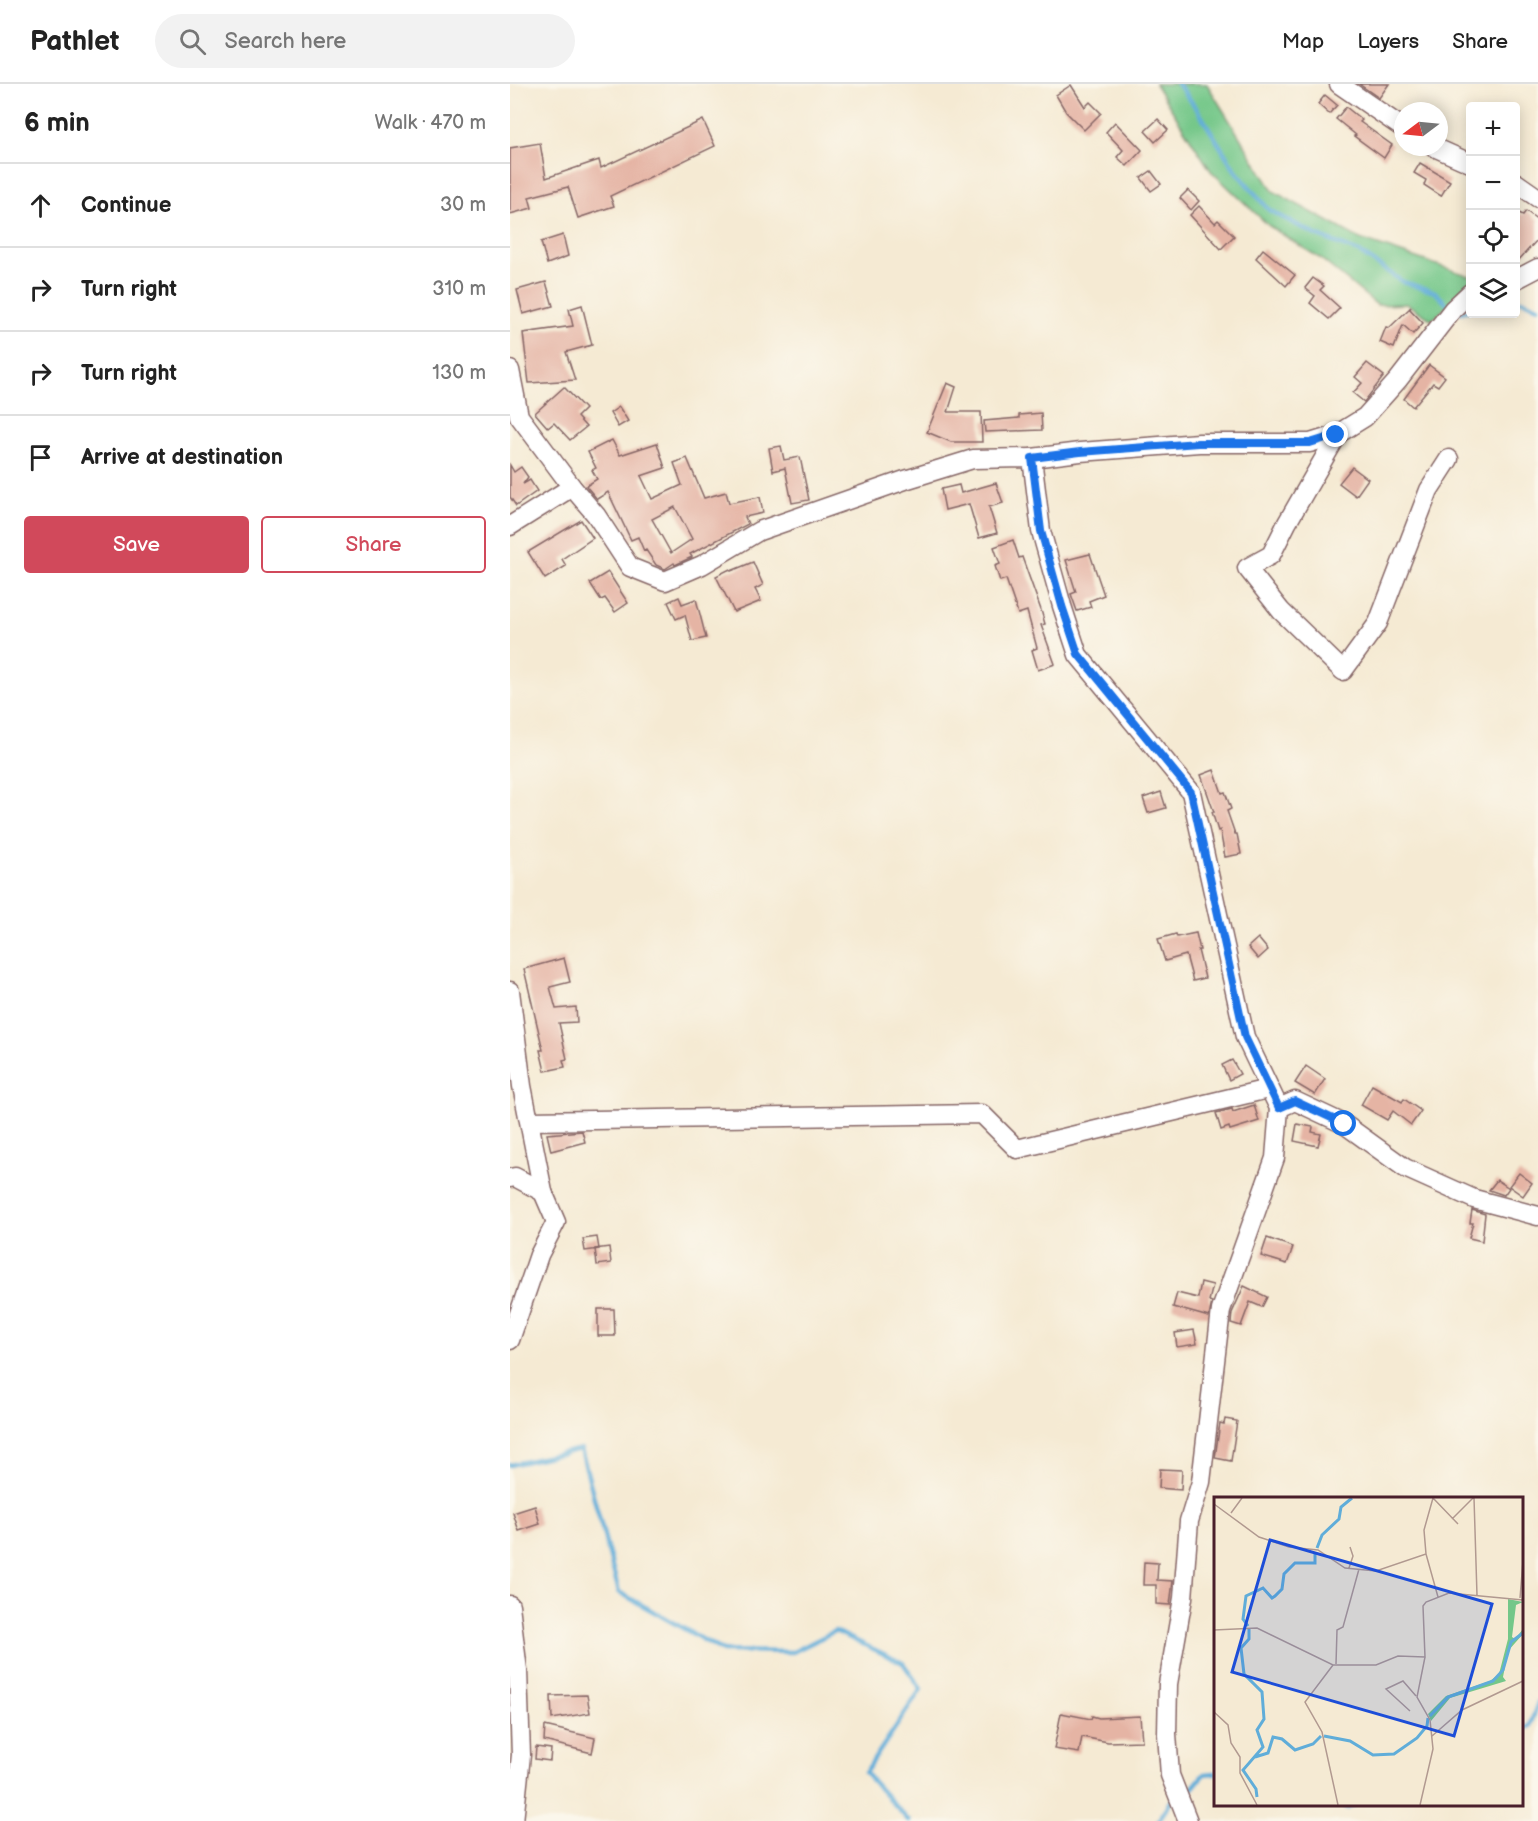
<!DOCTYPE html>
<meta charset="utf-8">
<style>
:root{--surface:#fff;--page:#f2f2f2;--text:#222;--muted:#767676;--line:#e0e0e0;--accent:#d1495b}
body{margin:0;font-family:"Balsamiq Sans",sans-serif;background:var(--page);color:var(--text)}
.controls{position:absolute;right:18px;top:18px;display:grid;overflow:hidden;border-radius:6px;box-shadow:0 3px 15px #0003}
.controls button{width:54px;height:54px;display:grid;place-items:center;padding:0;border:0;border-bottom:2px solid var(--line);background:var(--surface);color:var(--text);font:30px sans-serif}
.compass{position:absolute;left:884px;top:18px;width:54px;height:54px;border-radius:50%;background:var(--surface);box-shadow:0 3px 15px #0003;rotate:254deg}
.stop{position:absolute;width:18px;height:18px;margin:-14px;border:4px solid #1a73e8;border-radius:50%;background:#fff}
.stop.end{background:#1a73e8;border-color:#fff;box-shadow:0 2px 6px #0008}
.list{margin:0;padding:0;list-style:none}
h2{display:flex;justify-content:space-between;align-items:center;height:78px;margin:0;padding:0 24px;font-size:26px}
h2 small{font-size:20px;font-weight:400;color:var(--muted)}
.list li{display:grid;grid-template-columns:39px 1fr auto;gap:18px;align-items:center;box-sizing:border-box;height:84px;padding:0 24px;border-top:2px solid var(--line)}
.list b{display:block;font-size:22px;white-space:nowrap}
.list em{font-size:20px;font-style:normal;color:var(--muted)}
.actions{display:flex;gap:12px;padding:18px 24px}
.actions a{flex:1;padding:14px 0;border:2px solid var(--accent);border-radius:6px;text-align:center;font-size:21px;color:var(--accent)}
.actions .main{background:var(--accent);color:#fff}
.icon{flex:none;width:33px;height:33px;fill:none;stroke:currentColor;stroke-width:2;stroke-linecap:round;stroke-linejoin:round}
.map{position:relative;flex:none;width:1028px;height:1737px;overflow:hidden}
header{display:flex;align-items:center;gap:36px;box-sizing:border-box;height:84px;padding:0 30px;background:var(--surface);border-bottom:2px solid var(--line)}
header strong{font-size:28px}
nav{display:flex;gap:33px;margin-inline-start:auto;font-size:21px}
.search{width:420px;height:54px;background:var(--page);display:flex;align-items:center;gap:15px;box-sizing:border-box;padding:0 21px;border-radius:33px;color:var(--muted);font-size:22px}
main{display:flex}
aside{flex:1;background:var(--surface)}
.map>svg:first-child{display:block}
.green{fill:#74c789;stroke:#5f735a;stroke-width:1.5}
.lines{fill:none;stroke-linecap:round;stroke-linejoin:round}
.stream{stroke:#60add9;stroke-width:4.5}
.building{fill:#e5b4a4;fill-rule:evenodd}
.minor-casing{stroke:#866666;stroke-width:21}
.minor{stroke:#fff;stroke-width:18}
.route{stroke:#1a73e8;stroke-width:8}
.inset-river{fill:none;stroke:#60add9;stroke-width:3}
.inset-road{fill:none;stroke:#b19990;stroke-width:1.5}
.view{fill:#1d4ed8;fill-opacity:0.15;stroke:#1d4ed8;stroke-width:3}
.inset-edge{fill:none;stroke:#4a1f2b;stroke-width:3}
</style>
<header>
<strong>Pathlet</strong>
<div class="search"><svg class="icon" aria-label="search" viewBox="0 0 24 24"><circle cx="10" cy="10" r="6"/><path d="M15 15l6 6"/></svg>Search here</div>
<nav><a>Map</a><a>Layers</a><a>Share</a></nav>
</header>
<main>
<aside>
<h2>6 min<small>Walk · 470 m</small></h2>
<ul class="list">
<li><svg class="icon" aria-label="ahead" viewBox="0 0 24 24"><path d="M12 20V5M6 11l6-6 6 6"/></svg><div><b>Continue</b></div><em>30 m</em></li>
<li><svg class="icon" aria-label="right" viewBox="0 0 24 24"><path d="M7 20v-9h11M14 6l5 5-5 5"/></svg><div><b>Turn right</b></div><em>310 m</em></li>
<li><svg class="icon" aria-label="right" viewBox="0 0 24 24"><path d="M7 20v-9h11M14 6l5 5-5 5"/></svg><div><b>Turn right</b></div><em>130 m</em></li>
<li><svg class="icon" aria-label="arrive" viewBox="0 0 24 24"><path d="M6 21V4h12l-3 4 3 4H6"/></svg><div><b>Arrive at destination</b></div></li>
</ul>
<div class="actions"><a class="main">Save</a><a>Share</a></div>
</aside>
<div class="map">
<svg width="1028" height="1737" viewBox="0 0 1028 1737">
<rect width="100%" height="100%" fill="#fbf7ec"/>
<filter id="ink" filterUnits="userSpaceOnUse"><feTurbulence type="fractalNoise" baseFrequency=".0167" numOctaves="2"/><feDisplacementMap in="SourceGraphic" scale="12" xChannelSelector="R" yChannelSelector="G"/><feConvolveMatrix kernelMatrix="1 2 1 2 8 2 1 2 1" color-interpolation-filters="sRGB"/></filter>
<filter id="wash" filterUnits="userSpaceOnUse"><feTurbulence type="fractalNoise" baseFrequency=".008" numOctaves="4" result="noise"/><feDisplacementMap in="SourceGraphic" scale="24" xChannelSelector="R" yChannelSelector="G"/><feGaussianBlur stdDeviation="1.35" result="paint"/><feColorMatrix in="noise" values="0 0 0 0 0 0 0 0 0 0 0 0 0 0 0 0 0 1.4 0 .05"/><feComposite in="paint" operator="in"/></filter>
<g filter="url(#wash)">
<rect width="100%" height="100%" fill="#f5ead3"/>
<polygon class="green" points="645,0 697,0 763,107 850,155 960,192 960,202 922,236 897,220 867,221 811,175 759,142 701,87"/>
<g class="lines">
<g class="stream">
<polyline points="668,0 687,25 725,86 759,126 806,151 849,168 893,198 925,208 936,219"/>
<polyline points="1005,217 1012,216 1028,223"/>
<polyline points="951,228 960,226"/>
<polyline points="0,1381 71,1365 109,1508 213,1567 283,1568 325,1547 393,1579 411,1605 355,1689 399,1737"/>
<polyline points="1011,1646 1020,1642 1028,1618"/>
<polyline points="680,1707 694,1690 705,1689"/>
<polyline points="831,1720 838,1724 845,1720"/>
<polyline points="648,1737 662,1716"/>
</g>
</g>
<g id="blocks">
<g class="building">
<polygon points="849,0 879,0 869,14"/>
<polygon points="561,1 575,23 580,18 591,29 574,46 556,28 546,11"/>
<polygon points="815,11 827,21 819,30 808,20"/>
<polygon points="836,23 852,36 850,38 882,61 874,74 844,52 846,51 826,35"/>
<polygon points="648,35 658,46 645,58 635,47"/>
<polygon points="193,36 205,62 100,112 104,122 68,134 58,103 19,113 22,124 0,130 0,64 30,59 36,94 89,76 91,84"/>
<polygon points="605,38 632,66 617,82 607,73 613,66 596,48"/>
<polygon points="910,79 940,97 931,112 914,101 916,96 904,89"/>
<polygon points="641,87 651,100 641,107 631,94"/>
<polygon points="678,106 689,117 681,126 670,114"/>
<polygon points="689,122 705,139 708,136 724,152 711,165 680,131"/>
<polygon points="1005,127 1013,131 1016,127 1028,136 1028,155 1005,180"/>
<polygon points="53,151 58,172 37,180 31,158"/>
<polygon points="753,165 785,191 776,202 746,174"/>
<polygon points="803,194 814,202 810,206 830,224 819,235 800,219 805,212 795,204"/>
<polygon points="36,198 43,222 13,230 7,206"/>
<polygon points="72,221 82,261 56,268 65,296 19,299 13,249 63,242 59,225"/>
<polygon points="901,223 900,225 913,239 903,250 893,241 884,264 870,258 876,243 879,244"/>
<polygon points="857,279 874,292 854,318 843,309 852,299 845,293"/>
<polygon points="919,281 935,293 928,302 923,299 903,323 894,315"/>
<polygon points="437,299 446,303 438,328 471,328 472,358 441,358 417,348"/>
<polygon points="54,303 75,325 67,333 76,343 60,356 44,339 38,344 25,329"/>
<polygon points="109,323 118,337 108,343 100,329"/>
<polygon points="531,329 532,346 475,348 474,337 509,334 509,331"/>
<path d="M102 356 110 371 147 359 155 384 131 392 142 415 172 401 164 379 177 374 194 414 216 408 219 419 250 413 253 429 235 433 238 440 180 470 182 473 165 481 164 479 155 485 146 481 136 466 134 467 128 453 121 456 98 408 87 415 76 402 87 395 82 386 86 384 78 368ZM165 423 182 455 161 469 142 435Z"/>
<polygon points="271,362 274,376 290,373 299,416 282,419 275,384 263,387 259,364"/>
<polygon points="0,381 4,388 11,383 18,393 13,400 20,396 27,407 6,422 0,413"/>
<polygon points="842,383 858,395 846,412 829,399"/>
<polygon points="486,399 493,419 479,423 487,449 469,454 459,420 435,426 431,405 449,401 451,409"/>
<polygon points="71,436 83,454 52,475 56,482 35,495 18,468"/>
<polygon points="503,456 509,474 512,473 531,526 535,540 531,541 545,580 528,586 522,566 527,564 517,527 508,530 496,495 490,497 485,482 490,480 484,463"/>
<polygon points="580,470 594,511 579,517 581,523 567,527 561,510 566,508 556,476"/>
<polygon points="243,478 253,501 245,505 251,517 224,528 206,492 220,485 221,487"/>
<polygon points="98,488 118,519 105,528 95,514 91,516 80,499"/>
<polygon points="169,513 172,520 186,515 196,554 182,557 175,531 166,535 158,518"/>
<polygon points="704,686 712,709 715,708 721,725 717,727 725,750 727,750 731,770 715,773 710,746 708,747 702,728 704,728 691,691"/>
<polygon points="651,708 656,724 638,729 633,714"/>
<polygon points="686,849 690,866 688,866 695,894 683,897 676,871 655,877 648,855 666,850 667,853"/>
<polygon points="748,854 758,866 748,875 738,863"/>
<polygon points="54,874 60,898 40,903 46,925 66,923 67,938 49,939 57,975 53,976 55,983 35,987 30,966 33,966 14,885"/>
<polygon points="722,976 730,990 719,996 712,981"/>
<polygon points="796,982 815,995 805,1011 785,999"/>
<polygon points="862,1001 892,1018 894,1015 911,1027 901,1041 883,1027 877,1036 851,1021"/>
<polygon points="744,1021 749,1037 720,1046 719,1043 711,1046 706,1029 722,1025 723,1028"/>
<polygon points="787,1040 803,1043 802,1048 811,1050 808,1062 784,1057"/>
<polygon points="72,1047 75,1058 41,1067 37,1050"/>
<polygon points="1009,1089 1022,1099 1013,1112 999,1102"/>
<polygon points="987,1096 999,1104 994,1111 979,1106"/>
<polygon points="962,1126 975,1130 972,1157 959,1154 963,1139 960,1139"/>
<polygon points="87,1153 89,1165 75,1167 73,1155"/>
<polygon points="757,1154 783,1163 777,1180 751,1172"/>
<polygon points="99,1163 101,1179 87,1181 85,1165"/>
<polygon points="691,1198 703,1201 699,1217 702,1218 699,1233 663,1223 667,1209 688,1214"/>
<polygon points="734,1202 757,1213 752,1223 740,1218 731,1242 721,1239 722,1229"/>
<polygon points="88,1225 104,1225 105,1252 88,1252"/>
<polygon points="684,1246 687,1260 667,1263 665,1249"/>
<polygon points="715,1335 727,1337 721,1377 705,1374 710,1339 714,1340"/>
<polygon points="650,1385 672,1386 671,1406 649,1404"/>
<polygon points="25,1422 30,1440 9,1447 3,1429"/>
<polygon points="634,1478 648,1479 647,1496 663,1497 660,1521 646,1520 646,1501 633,1501"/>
<polygon points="77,1611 80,1629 42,1635 41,1612"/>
<polygon points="551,1629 581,1635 582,1632 589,1634 630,1632 632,1657 598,1658 572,1653 569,1669 544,1665"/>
<polygon points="35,1642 85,1654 82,1669 34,1657"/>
<polygon points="26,1663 41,1665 40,1677 25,1675"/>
</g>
</g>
</g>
<g filter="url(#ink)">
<use href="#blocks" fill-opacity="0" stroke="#866666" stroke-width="1.5"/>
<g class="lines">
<defs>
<g id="minor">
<polyline points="829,0 893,44"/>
<polyline points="924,63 960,79"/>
<polyline points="1005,98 1028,114"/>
<polyline points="1005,196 1028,184"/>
<polyline points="0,286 9,332 62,403 86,431 120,483 155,497 192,481 249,447 395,396 463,375 522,374 531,447 552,522 568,571 681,708 735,953 769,1024 765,1074 711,1226 691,1398 679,1437 673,1514 658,1600 657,1650 660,1691 678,1737"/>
<polyline points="828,350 777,439 761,471 737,484 771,527 833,587 868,539 919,406 939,375"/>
<polyline points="522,374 570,368 689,359 800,359 826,351 855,333 888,296 943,225 960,209"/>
<polyline points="0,442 62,403"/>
<polyline points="0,907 12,1002 33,1108 46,1138 29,1171 0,1256"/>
<polyline points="769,1024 785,1017 834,1040 895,1084 964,1115 1028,1132"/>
<polyline points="20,1037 472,1030 507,1065 758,1005"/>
<polyline points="0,1094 5,1093 33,1108"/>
<polyline points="0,1521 8,1587 11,1671 4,1737"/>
</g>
</defs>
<use href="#minor" class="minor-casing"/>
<use href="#minor" class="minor"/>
</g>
</g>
<g class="lines" filter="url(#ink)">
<polyline class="route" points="826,351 800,359 688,359 570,368 522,374 531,447 552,522 568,570 681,708 735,953 769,1024 785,1017 834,1040"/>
</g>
<g transform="translate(704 1413)">
<rect width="309" height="309" fill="#f5ead3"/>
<path d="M294 102 309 105 302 108 298 140 301 142 309 132V137L294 154 289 180 292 184 236 201 217 224 214 217 232 199 276 184 285 177 294 142Z" fill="#74c789"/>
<path class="inset-river" d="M103 51 108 38 125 22 127 10 138 1M34 129 29 122 32 99 49 91 58 101 61 99 68 92 70 77 81 66H101V55M35 132V142L27 151 30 177 48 195 50 222 43 233 49 250 29 273 42 292 43 300M216 219 234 200 279 184 289 173 297 145 309 136M110 239 136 244 159 258 180 257 203 241 213 229 214 221M41 260 54 256 59 240 68 242 81 253 99 247 107 239"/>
<path class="inset-road" d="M219 1 244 27M260 1 263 98M0 7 45 40 75 50 104 53 131 71 162 74 212 57 210 33 219 1M17 16 28 1M238 22 259 1M212 57 224 100M135 71 139 59 136 50M306 101 309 64M0 133 43 131 119 168H162L184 159 211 160 209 109 212 105 235 96 309 103M122 167 123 133 129 130 145 72M119 168 91 205 108 235 124 308M196 214 172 192 189 184 202 199M0 215 14 228 17 246 26 260V276L43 308M218 239 248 213 309 184M206 308 219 252 216 223 203 200 211 160"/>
<path class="view" d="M56 43 278 107 240 239 18 175Z"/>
<rect width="309" height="309" class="inset-edge"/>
</g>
</svg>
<div class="controls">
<button>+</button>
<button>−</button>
<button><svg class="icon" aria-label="locate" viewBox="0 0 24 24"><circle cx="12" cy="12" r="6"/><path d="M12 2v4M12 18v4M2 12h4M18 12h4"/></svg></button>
<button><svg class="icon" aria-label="layers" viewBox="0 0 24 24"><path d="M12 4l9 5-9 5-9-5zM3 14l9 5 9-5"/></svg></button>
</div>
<svg class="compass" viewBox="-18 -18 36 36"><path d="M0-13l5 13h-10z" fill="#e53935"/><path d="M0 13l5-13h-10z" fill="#767676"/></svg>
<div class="stop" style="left:834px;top:1040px"></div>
<div class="stop end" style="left:826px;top:351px"></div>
</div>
</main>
